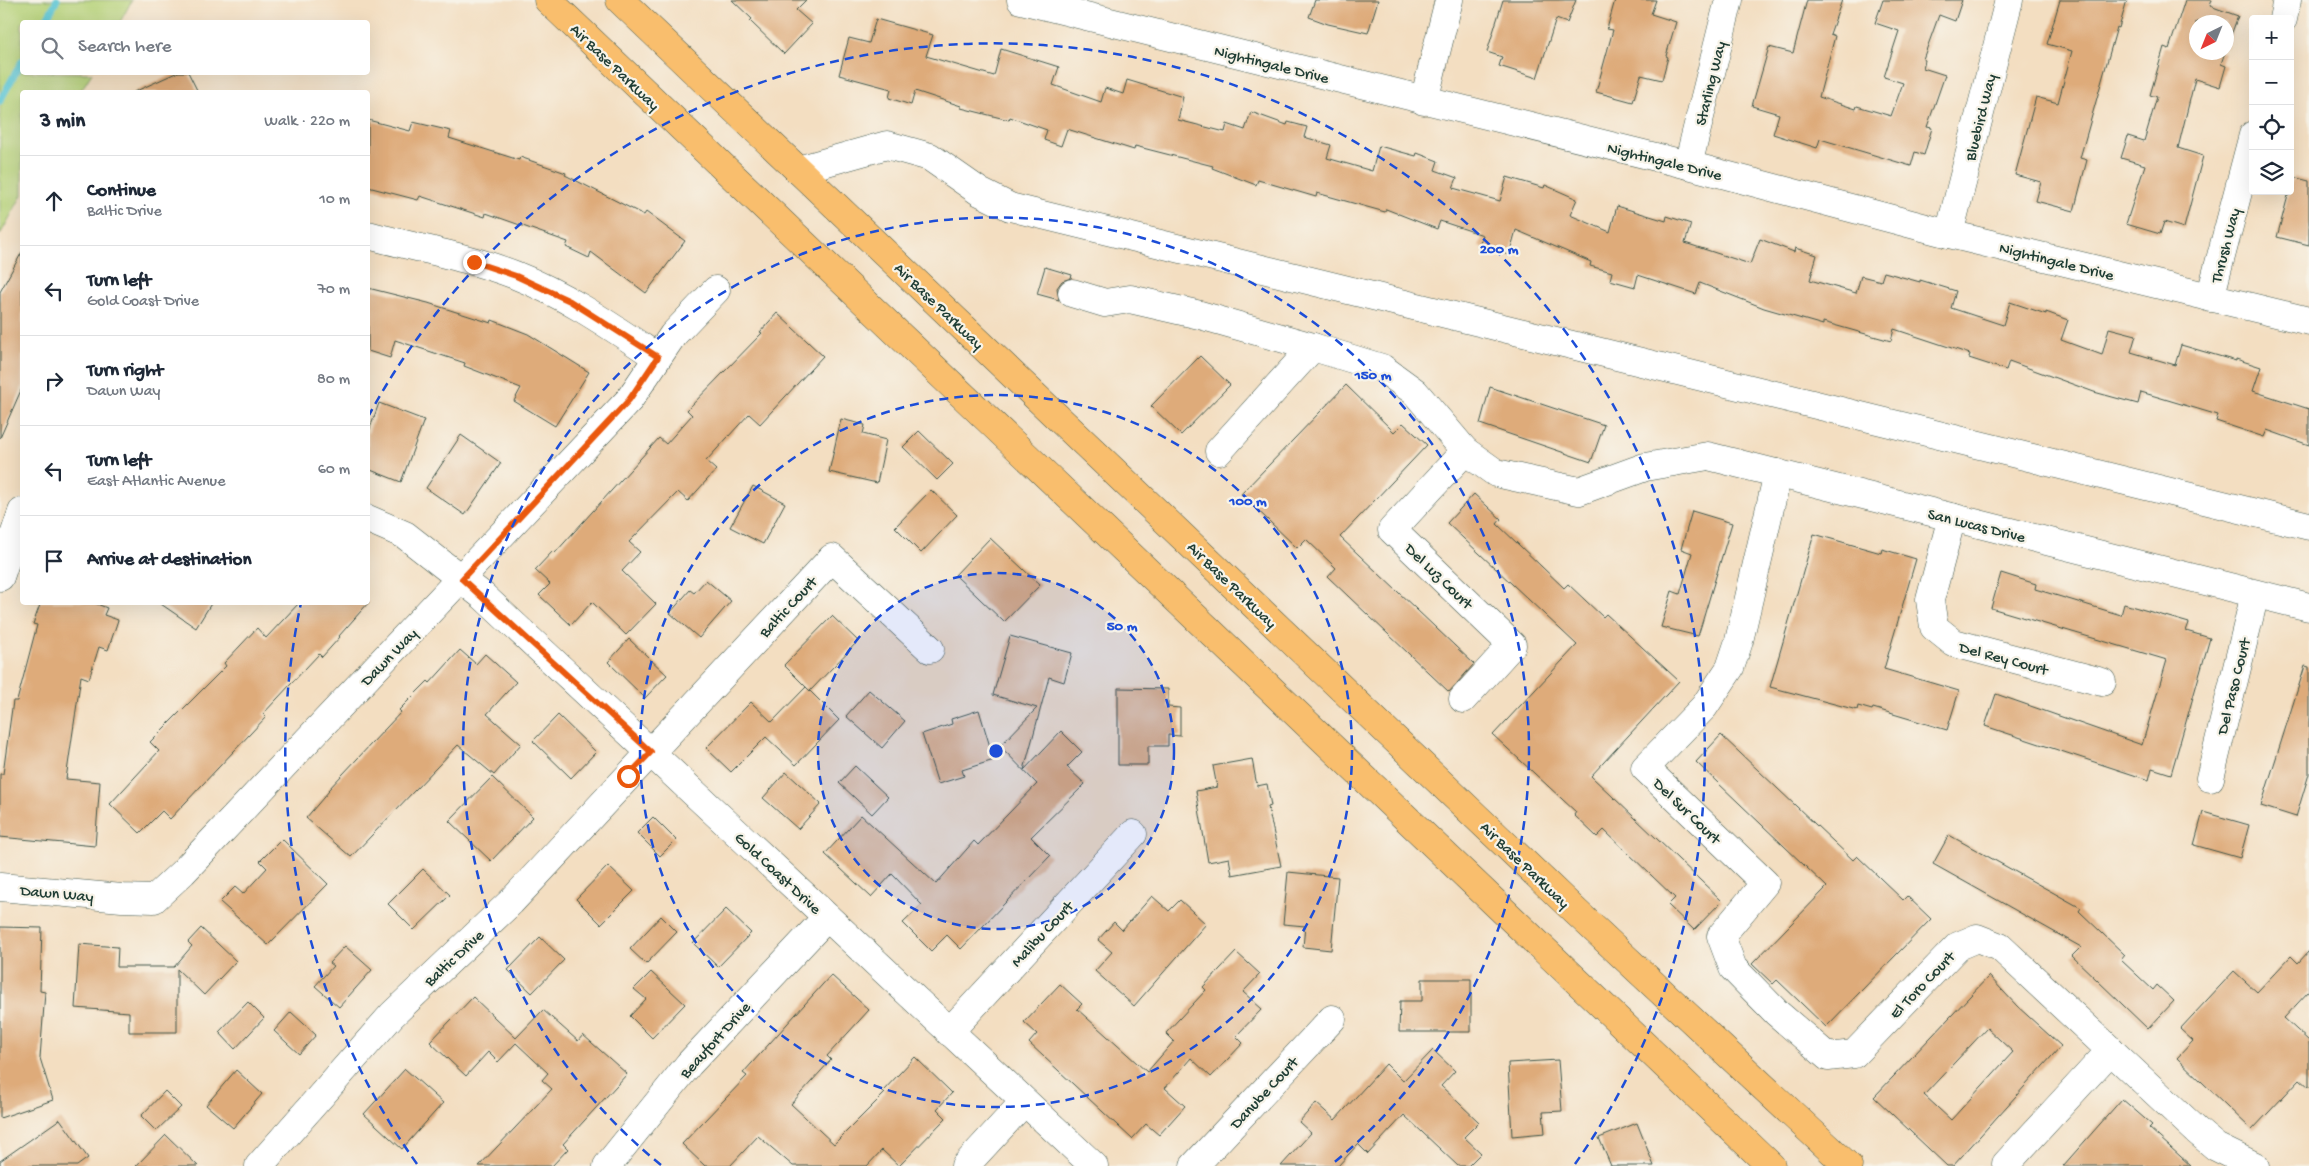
<!DOCTYPE html>
<meta charset="utf-8">
<style>
:root{--surface:#fff;--page:#f2f2f3;--text:#1f2937;--muted:#747a83;--line:#e0e1e3}
body{margin:0;font-family:"Gochi Hand",sans-serif;background:var(--page);color:var(--text)}
.controls{position:absolute;right:15px;top:15px;display:grid;overflow:hidden;border-radius:5px;box-shadow:0 5px 20px #0002}
.controls button{width:45px;height:45px;display:grid;place-items:center;padding:0;border:0;border-bottom:1px solid var(--line);background:var(--surface);color:var(--text);font:25px sans-serif}
.compass{position:absolute;left:2189px;top:15px;width:45px;height:45px;border-radius:50%;background:var(--surface);box-shadow:0 5px 20px #0002;rotate:223deg}
.stop{position:absolute;width:15px;height:15px;margin:-11px;border:4px solid #ea580c;border-radius:50%;background:#fff}
.stop.end{background:#ea580c;border-color:#fff;box-shadow:0 1px 5px #0008}
.list{margin:0;padding:0;list-style:none}
h2{display:flex;justify-content:space-between;align-items:center;height:65px;margin:0;padding:0 20px;font-size:21px}
h2 small{font-size:16px;font-weight:400;color:var(--muted)}
.list li{display:grid;grid-template-columns:32px 1fr auto;gap:15px;align-items:center;box-sizing:border-box;height:90px;padding:0 20px;border-top:1px solid var(--line)}
.list b{display:block;font-size:19px;white-space:nowrap}
.list p{margin:0;font-size:16px;white-space:nowrap;color:var(--muted)}
.list em{font-size:16px;font-style:normal;color:var(--muted)}
.icon{flex:none;width:28px;height:28px;fill:none;stroke:currentColor;stroke-width:2;stroke-linecap:round;stroke-linejoin:round}
.map{position:relative;flex:none;width:2309px;height:1166px;overflow:hidden}
.search{position:absolute;background:var(--surface);box-shadow:0 5px 20px #0002;left:20px;top:20px;width:350px;height:55px;display:flex;align-items:center;gap:12px;box-sizing:border-box;padding:0 18px;border-radius:5px;color:var(--muted);font-size:19px}
.panel{position:absolute;background:var(--surface);box-shadow:0 5px 20px #0002;left:20px;top:90px;width:350px;height:515px;border-radius:5px}
.map>svg:first-child{display:block}
.green{fill:#b6d279;stroke:#6a8856}
.lines{fill:none;stroke-linecap:round;stroke-linejoin:round}
.stream{stroke:#59c4d4;stroke-width:7}
.building{fill:#deab7a;fill-rule:evenodd}
.minor-casing{stroke:#3f5549;stroke-width:29}
.major-casing{stroke:#3f5549;stroke-width:29}
.minor{stroke:#fff;stroke-width:28}
.major{stroke:#f9be6d;stroke-width:28}
.route{stroke:#ea580c;stroke-width:6}
.ring{fill:none;stroke:#1d4ed8;stroke-width:2.5;stroke-dasharray:9 6}
.labels{text-anchor:middle;stroke-width:4.5;stroke-linejoin:round;paint-order:stroke}
.street-label{font-size:16px;fill:#1f3d34;stroke:#f7f3e8}
.centre{fill:#1d4ed8;stroke:#f7f3e8;stroke-width:2.5}
.ring-label{font-size:15px;text-anchor:middle;font-weight:bold;fill:#1d4ed8;stroke:#f7f3e8;stroke-width:4.5;stroke-linejoin:round;paint-order:stroke}
</style>
<div class="map">
<svg width="2309" height="1166" viewBox="0 0 2309 1166">
<rect width="100%" height="100%" fill="#f7f3e8"/>
<filter id="ink" filterUnits="userSpaceOnUse"><feTurbulence type="fractalNoise" baseFrequency=".02" numOctaves="2"/><feDisplacementMap in="SourceGraphic" scale="10" xChannelSelector="R" yChannelSelector="G"/><feConvolveMatrix kernelMatrix="1 2 1 2 8 2 1 2 1" color-interpolation-filters="sRGB"/></filter>
<filter id="wash" filterUnits="userSpaceOnUse"><feTurbulence type="fractalNoise" baseFrequency=".0096" numOctaves="4" result="noise"/><feDisplacementMap in="SourceGraphic" scale="20" xChannelSelector="R" yChannelSelector="G"/><feGaussianBlur stdDeviation="1.12" result="paint"/><feColorMatrix in="noise" values="0 0 0 0 0 0 0 0 0 0 0 0 0 0 0 0 0 1.4 0 .05"/><feComposite in="paint" operator="in"/></filter>
<g filter="url(#wash)">
<rect width="100%" height="100%" fill="#f3dec1"/>
<polygon class="green" points="0,0 132,0 120,22 22,22 22,72 92,73 80,92 22,92 22,195 0,235"/>
<g class="lines">
<g class="stream">
<polyline points="45,22 57,0"/>
<polyline points="0,101 22,61"/>
</g>
</g>
<g id="blocks">
<g class="building">
<polygon points="732,0 806,0 796,10 812,24 784,54 750,21 752,19"/>
<polygon points="1315,0 1378,0 1368,33 1328,24 1309,17"/>
<polygon points="1503,0 1576,0 1567,23 1556,19 1537,78 1499,66 1502,57 1487,52"/>
<polygon points="1615,0 1656,0 1651,14 1676,22 1666,56 1668,57 1662,80 1641,75 1633,102 1596,92 1613,30 1607,29"/>
<polygon points="1807,0 1842,0 1830,34 1835,36 1819,97 1856,109 1857,106 1891,116 1903,83 1884,77 1899,31 1875,23 1883,0 1962,0 1955,21 1939,15 1923,59 1925,60 1923,68 1945,75 1927,127 1932,128 1924,155 1915,152 1911,166 1820,139 1817,148 1773,134 1779,114 1752,106 1769,47 1793,53"/>
<polygon points="2060,0 2127,0 2119,28 2117,27 2080,158 2087,160 2074,211 2036,201 2041,182 2015,175 2036,97 2058,103 2072,51 2047,44"/>
<polygon points="2185,0 2212,0 2210,6 2238,16 2226,49 2226,22 2196,22 2196,52 2225,52 2221,64 2226,66 2220,87 2195,79 2178,148 2203,156 2184,228 2164,222 2160,234 2126,224 2145,165 2121,158 2128,136 2144,141 2157,97 2150,95 2164,47 2169,49"/>
<polygon points="876,19 933,35 926,56 994,76 1001,49 1059,67 1053,85 1101,102 1105,88 1123,94 1127,80 1183,97 1178,120 1225,132 1227,124 1245,130 1251,112 1287,125 1288,122 1307,127 1304,137 1331,145 1327,158 1372,171 1379,146 1416,156 1417,153 1438,161 1435,170 1457,178 1453,188 1500,201 1507,177 1544,188 1545,185 1577,199 1570,215 1610,232 1617,206 1666,221 1667,216 1691,224 1685,243 1750,264 1760,239 1794,252 1795,248 1817,255 1810,280 1856,293 1861,276 1881,281 1884,272 1920,282 1920,280 1956,291 1951,308 2003,325 2010,302 2046,314 2046,312 2068,320 2061,340 2102,355 2109,328 2136,335 2131,352 2175,365 2181,345 2236,361 2236,359 2261,367 2253,391 2309,409 2309,445 2267,430 2264,437 2216,421 2218,415 2141,392 2138,404 2094,392 2009,361 2006,370 1969,358 1970,354 1894,329 1891,341 1823,322 1823,325 1764,308 1700,283 1696,294 1638,275 1635,287 1610,280 1612,272 1590,266 1591,262 1516,230 1509,255 1479,246 1483,235 1440,221 1437,229 1386,209 1385,212 1317,193 1316,197 1258,180 1256,185 1212,168 1213,166 1135,146 1134,150 1067,129 1061,146 1044,140 1047,130 1010,117 1009,120 961,108 961,106 915,91 911,105 889,98 891,89 839,75 849,38 869,43"/>
<polygon points="178,72 188,72 198,92 134,92"/>
<polygon points="368,120 410,131 413,122 451,131 449,138 519,160 520,157 566,173 565,175 644,215 646,212 685,241 646,293 591,252 589,258 566,247 568,242 486,213 485,217 420,196 418,200 368,187"/>
<polygon points="2293,177 2309,181 2309,245 2277,237"/>
<polygon points="22,252 22,388 0,438 0,292"/>
<polygon points="1045,267 1072,275 1071,278 1062,281 1057,288 1059,300 1037,294"/>
<polygon points="368,288 428,303 491,323 492,320 528,334 589,372 555,426 514,401 521,388 464,366 465,363 395,340 390,358 368,351"/>
<polygon points="777,313 823,356 760,424 749,414 706,461 716,470 688,501 678,492 629,542 640,552 622,571 656,604 626,635 592,602 571,625 539,595 550,584 535,570 553,551 555,553 659,438 666,444 692,415 687,410 762,333 760,332"/>
<polygon points="1200,356 1230,385 1181,435 1151,406"/>
<polygon points="1346,385 1394,432 1403,423 1427,445 1340,537 1474,664 1449,692 1328,577 1336,568 1306,539 1297,548 1241,494"/>
<polygon points="1490,387 1604,425 1591,462 1480,424"/>
<polygon points="379,403 424,420 401,482 368,469 368,434"/>
<polygon points="841,419 865,425 863,434 886,440 877,483 829,472"/>
<polygon points="919,431 953,464 937,480 903,447"/>
<polygon points="461,435 501,463 465,515 426,488"/>
<polygon points="753,486 785,503 763,544 730,527"/>
<polygon points="931,490 957,515 921,553 895,527"/>
<polygon points="1474,494 1501,519 1497,524 1564,588 1568,584 1603,617 1606,614 1679,681 1591,776 1722,901 1694,930 1668,905 1675,898 1604,830 1597,837 1574,815 1576,812 1493,735 1577,645 1447,523"/>
<polygon points="1692,511 1732,523 1698,636 1661,627 1672,591 1680,594 1692,553 1681,549"/>
<polygon points="1814,534 1881,553 1882,549 1916,559 1884,669 1959,691 1947,730 1873,708 1872,710 1858,706 1857,710 1770,687"/>
<polygon points="990,538 1040,585 1004,622 955,575"/>
<polygon points="2001,573 2036,584 2035,589 2121,615 2124,604 2189,623 2186,631 2210,638 2171,774 2152,768 2149,780 1985,726 1996,694 2142,745 2167,660 1991,608"/>
<polygon points="706,580 731,601 699,638 670,613 690,590 694,593"/>
<polygon points="41,602 92,602 107,608 104,615 118,620 108,650 99,647 89,679 81,676 66,779 100,782 95,846 0,837 0,774 3,774 13,701 17,701 37,625 33,624"/>
<polygon points="158,602 212,602 196,628"/>
<polygon points="300,602 369,602 339,636 340,637 322,657 319,654 263,714 266,717 170,819 162,811 140,833 110,804 159,751 150,742 226,666 224,663 257,628 266,638"/>
<polygon points="832,616 858,641 810,691 784,665"/>
<polygon points="1010,636 1072,653 1064,682 1049,677 1024,770 1061,731 1082,752 1067,767 1085,784 1031,837 1050,856 961,949 947,935 931,951 903,923 922,905 892,874 871,897 825,854 861,815 936,884 974,841 978,845 1037,784 1000,746 1037,708 993,695"/>
<polygon points="629,639 667,675 645,698 608,662"/>
<polygon points="460,650 476,664 485,654 516,682 487,714 521,744 494,775 458,745 351,857 306,818 329,791 328,790 401,712 399,710 428,681 430,683"/>
<polygon points="2305,666 2309,667 2309,774 2296,817 2261,806"/>
<polygon points="806,687 839,720 796,765 766,737 731,772 706,748 751,702 772,722"/>
<polygon points="1118,688 1168,689 1168,707 1180,708 1180,736 1168,735 1168,746 1148,746 1148,765 1118,765"/>
<polygon points="869,690 905,721 882,748 846,716"/>
<polygon points="979,710 994,760 962,770 964,776 938,784 922,734 952,724 951,719"/>
<polygon points="558,715 596,752 571,778 533,741"/>
<polygon points="1721,735 1853,860 1857,856 1903,900 1907,896 1931,919 1826,1027 1777,980 1773,984 1752,964 1827,887 1696,762"/>
<polygon points="1252,759 1257,786 1267,784 1271,806 1268,807 1281,866 1232,875 1229,858 1208,862 1196,791 1217,787 1213,766"/>
<polygon points="855,766 888,797 872,814 839,783"/>
<polygon points="786,772 821,804 798,829 763,798"/>
<polygon points="492,777 533,817 491,861 449,821"/>
<polygon points="2203,812 2249,825 2240,858 2194,845"/>
<polygon points="653,817 676,840 660,856 637,833"/>
<polygon points="1949,835 2081,908 2079,911 2125,955 2121,960 2153,990 2157,985 2174,1001 2148,1029 2072,956 2081,947 1933,864"/>
<polygon points="282,839 328,884 268,945 220,902 235,887 243,894 267,868 260,861"/>
<polygon points="608,866 634,891 601,924 576,899"/>
<polygon points="423,869 450,895 414,930 388,904"/>
<polygon points="1288,872 1338,877 1331,950 1303,947 1305,926 1283,924"/>
<polygon points="1152,896 1169,911 1180,900 1206,924 1134,1006 1095,971 1112,952 1098,940 1114,922 1122,930"/>
<polygon points="726,909 751,933 718,967 693,943"/>
<polygon points="661,916 677,932 646,964 630,949"/>
<polygon points="0,927 42,928 40,991 45,992 40,1058 53,1100 0,1118"/>
<polygon points="201,928 236,961 204,995 177,969 177,1032 129,1032 129,1012 75,1008 79,944 118,947 117,967 174,967 192,946 188,942"/>
<polygon points="540,937 564,960 532,993 508,970"/>
<polygon points="345,946 372,970 339,1007 315,986 333,966 329,963"/>
<polygon points="2309,951 2309,991 2284,1018 2309,1041 2309,1087 2300,1079 2252,1130 2177,1058 2193,1041 2180,1029 2234,971 2257,992 2291,956 2298,963"/>
<polygon points="1236,952 1260,974 1243,992 1262,1009 1236,1036 1243,1043 1211,1077 1191,1058 1165,1088 1185,1106 1159,1135 1146,1124 1132,1139 1029,1043 1037,1034 1024,1022 1060,984 1082,1004 1077,1009 1147,1072 1174,1041 1166,1033 1206,990 1203,987"/>
<polygon points="651,972 685,1004 652,1038 630,1016 646,999 634,989"/>
<polygon points="831,975 869,1010 827,1056 831,1060 791,1104 834,1144 885,1093 883,1091 915,1057 952,1093 937,1109 946,1118 899,1166 882,1150 867,1166 793,1166 758,1136 730,1166 705,1166 682,1144 747,1076 743,1073"/>
<path d="M1989 976 2017 1006 2061 1046 1953 1166H1947L1874 1097ZM1987 1028 2013 1052 1951 1120 1924 1095Z"/>
<polygon points="1422,979 1471,979 1471,1032 1399,1032 1400,1001 1422,1001"/>
<polygon points="473,997 516,1038 543,1010 578,1041 583,1035 627,1074 563,1144 568,1149 552,1166 479,1166 552,1089 542,1080 548,1073 516,1043 498,1062 488,1052 466,1076 430,1042"/>
<polygon points="248,1002 264,1018 235,1049 219,1032"/>
<polygon points="291,1012 316,1035 299,1054 274,1031"/>
<polygon points="1433,1050 1455,1071 1441,1086 1479,1122 1464,1137 1481,1153 1468,1166 1458,1166 1404,1115 1368,1154 1358,1144 1338,1166 1281,1166 1311,1133 1299,1122 1316,1103 1335,1120 1386,1064 1403,1081"/>
<polygon points="1558,1060 1562,1111 1543,1112 1545,1133 1512,1136 1508,1063"/>
<polygon points="405,1069 443,1103 402,1149 364,1114"/>
<polygon points="236,1070 262,1094 233,1128 206,1105"/>
<polygon points="165,1091 181,1107 156,1131 141,1116"/>
<polygon points="2122,1099 2152,1125 2149,1128 2191,1166 2063,1166"/>
<polygon points="60,1119 88,1158 77,1166 0,1166 0,1161"/>
<polygon points="1637,1123 1654,1166 1611,1166 1599,1138"/>
<polygon points="166,1135 198,1166 136,1166"/>
</g>
</g>
</g>
<g filter="url(#ink)">
<use href="#blocks" fill-opacity="0" stroke="#3f5549" stroke-width="1"/>
<g class="lines">
<defs>
<g id="minor">
<polyline points="1021,0 1688,165 1949,234 2309,321"/>
<polyline points="2283,19 2287,0"/>
<polyline points="1424,101 1449,0"/>
<polyline points="1688,165 1729,0"/>
<polyline points="798,170 887,145 930,157 980,192 1010,207 2309,526"/>
<polyline points="1949,234 2009,0"/>
<path d="M368 235C417 248 468 257 515 275 566 295 612 327 657 357"/>
<polyline points="1072,293 1105,303 1130,299 1200,315 1313,347"/>
<polyline points="2210,298 2253,135"/>
<polyline points="1219,451 1313,347 1382,368 1415,392 1465,451 1496,473 1579,491 1645,467 1708,456 2309,607"/>
<polyline points="1778,473 1739,641 1730,668 1704,707 1645,768 1765,883 1721,936 1733,968 1777,1013 1828,1057 1854,1054 1958,946 1977,938 2000,947 2197,1131 2216,1147 2255,1166"/>
<polyline points="1952,517 1930,600 1934,627 1954,643 2102,682"/>
<polyline points="368,519 405,535 483,596 1094,1166"/>
<polyline points="0,577 22,512"/>
<polyline points="1463,699 1512,645 1392,530 1465,451"/>
<polyline points="2210,778 2255,594"/>
<polyline points="0,887 122,898 154,899 183,872 629,400 673,335 716,290"/>
<polyline points="949,1032 1133,834"/>
<polyline points="2006,1164 2111,1050"/>
<polyline points="259,1166 392,1015 511,902 832,558 930,649"/>
<polyline points="607,1166 689,1064 827,917"/>
<polyline points="965,1166 1024,1102"/>
<polyline points="1194,1166 1332,1019"/>
</g>
<g id="major">
<polyline points="548,0 1771,1166"/>
<polyline points="620,0 1574,910 1848,1166"/>
</g>
</defs>
<use href="#minor" class="minor-casing"/>
<use href="#major" class="major-casing"/>
<use href="#minor" class="minor"/>
<use href="#major" class="major"/>
</g>
</g>
<g class="lines" filter="url(#ink)">
<polyline class="route" points="474,262 516,276 570,301 658,357 629,400 462,579 651,752 628,776"/>
</g>
<circle cx="996" cy="751" r="178" fill="#1d4ed8" fill-opacity=".12"/>
<g class="ring">
<circle cx="996" cy="751" r="178"/>
<circle cx="996" cy="751" r="356"/>
<path d="M661 1165A533 533 0 1 1 1331 1165"/>
<path d="M417 1164A711 711 0 0 1 301 603M368 417A711 711 0 1 1 1575 1164"/>
</g>
<g class="labels">
<g class="street-label">
<text transform="translate(1272 63) rotate(14)" y="6">Nightingale Drive</text>
<text transform="translate(616 66) rotate(44)" y="6">Air Base Parkway</text>
<text transform="translate(1709 83) rotate(-76)" y="6">Starling Way</text>
<text transform="translate(1979 117) rotate(-76)" y="6">Bluebird Way</text>
<text transform="translate(1665 160) rotate(14)" y="6">Nightingale Drive</text>
<text transform="translate(2224 245) rotate(-75)" y="6">Thrush Way</text>
<text transform="translate(2057 260) rotate(14)" y="6">Nightingale Drive</text>
<text transform="translate(940 305) rotate(44)" y="6">Air Base Parkway</text>
<text transform="translate(1977 524) rotate(14)" y="6">San Lucas Drive</text>
<text transform="translate(1440 575) rotate(44)" y="6">Del Luz Court</text>
<text transform="translate(1233 584) rotate(44)" y="6">Air Base Parkway</text>
<text transform="translate(787 606) rotate(-47)" y="6">Baltic Court</text>
<text transform="translate(388 656) rotate(-46)" y="6">Dawn Way</text>
<text transform="translate(2004 657) rotate(15)" y="6">Del Rey Court</text>
<text transform="translate(2232 686) rotate(-76)" y="6">Del Paso Court</text>
<text transform="translate(1688 810) rotate(44)" y="6">Del Sur Court</text>
<text transform="translate(1526 864) rotate(44)" y="6">Air Base Parkway</text>
<text transform="translate(779 872) rotate(43)" y="6">Gold Coast Drive</text>
<text transform="translate(57 892) rotate(5)" y="6">Dawn Way</text>
<text transform="translate(1041 933) rotate(-47)" y="6">Malibu Court</text>
<text transform="translate(453 957) rotate(-43)" y="6">Baltic Drive</text>
<text transform="translate(1921 984) rotate(-46)" y="6">El Toro Court</text>
<text transform="translate(714 1039) rotate(-48)" y="6">Beaufort Drive</text>
<text transform="translate(1263 1092) rotate(-47)" y="6">Danube Court</text>
</g>
</g>
<circle cx="996" cy="751" r="8" class="centre"/>
<g class="ring-label">
<text x="1499" y="253">200 m</text>
<text x="1373" y="379">150 m</text>
<text x="1248" y="505">100 m</text>
<text x="1122" y="630">50 m</text>
</g>
</svg>
<div class="controls">
<button>+</button>
<button>−</button>
<button><svg class="icon" aria-label="locate" viewBox="0 0 24 24"><circle cx="12" cy="12" r="6"/><path d="M12 2v4M12 18v4M2 12h4M18 12h4"/></svg></button>
<button><svg class="icon" aria-label="layers" viewBox="0 0 24 24"><path d="M12 4l9 5-9 5-9-5zM3 14l9 5 9-5"/></svg></button>
</div>
<svg class="compass" viewBox="-18 -18 36 36"><path d="M0-13l5 13h-10z" fill="#e53935"/><path d="M0 13l5-13h-10z" fill="#747a83"/></svg>
<div class="stop" style="left:628px;top:776px"></div>
<div class="stop end" style="left:474px;top:262px"></div>
<div class="search"><svg class="icon" aria-label="search" viewBox="0 0 24 24"><circle cx="10" cy="10" r="6"/><path d="M15 15l6 6"/></svg>Search here</div>
<section class="panel">
<h2>3 min<small>Walk · 220 m</small></h2>
<ul class="list">
<li><svg class="icon" aria-label="ahead" viewBox="0 0 24 24"><path d="M12 20V5M6 11l6-6 6 6"/></svg><div><b>Continue</b><p>Baltic Drive</p></div><em>10 m</em></li>
<li><svg class="icon" aria-label="left" viewBox="0 0 24 24"><path d="M17 20v-9H6M10 6l-5 5 5 5"/></svg><div><b>Turn left</b><p>Gold Coast Drive</p></div><em>70 m</em></li>
<li><svg class="icon" aria-label="right" viewBox="0 0 24 24"><path d="M7 20v-9h11M14 6l5 5-5 5"/></svg><div><b>Turn right</b><p>Dawn Way</p></div><em>80 m</em></li>
<li><svg class="icon" aria-label="left" viewBox="0 0 24 24"><path d="M17 20v-9H6M10 6l-5 5 5 5"/></svg><div><b>Turn left</b><p>East Atlantic Avenue</p></div><em>60 m</em></li>
<li><svg class="icon" aria-label="arrive" viewBox="0 0 24 24"><path d="M6 21V4h12l-3 4 3 4H6"/></svg><div><b>Arrive at destination</b></div></li>
</ul>
</section>
</div>
